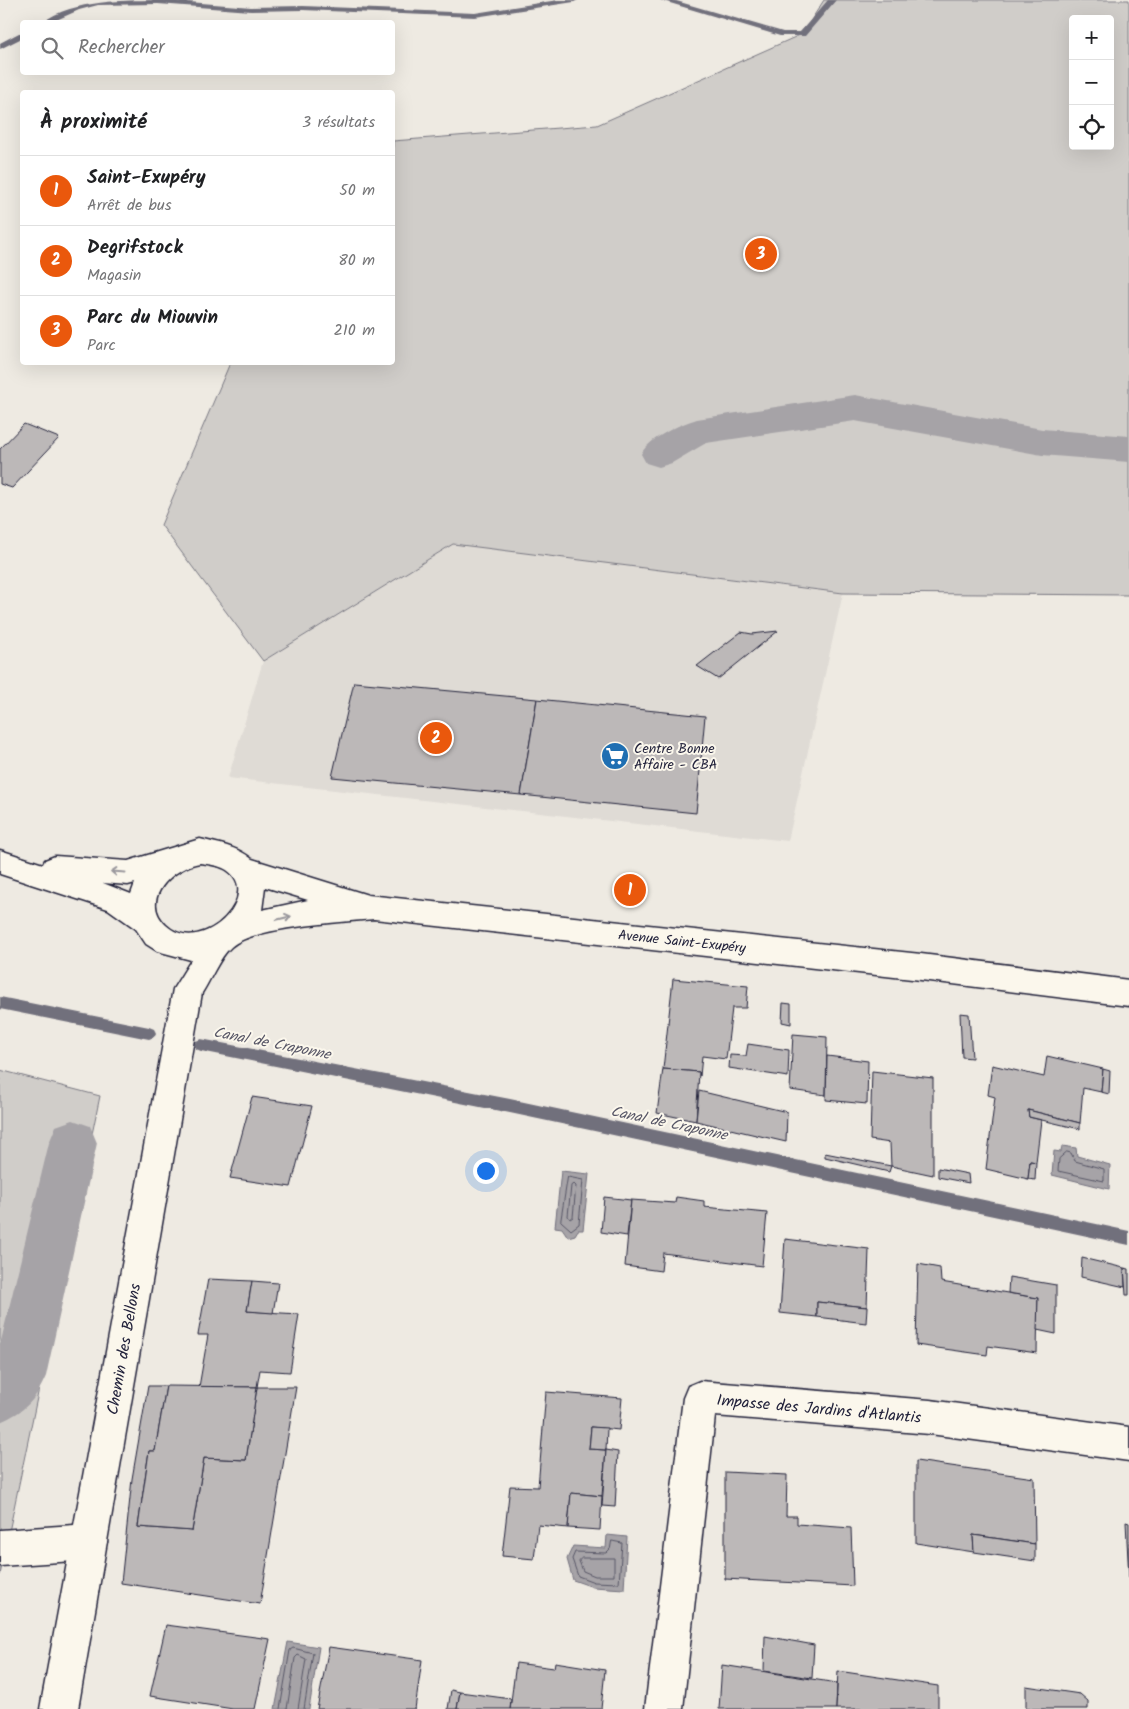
<!DOCTYPE html>
<html lang="fr">
<meta charset="utf-8">
<style>
:root{--surface:#fff;--page:#f2f2f2;--text:#202124;--muted:#757577;--line:#e0e0e0;--accent:#ea580c}
body{margin:0;font-family:Kalam,sans-serif;background:var(--page);color:var(--text)}
.controls{position:absolute;right:15px;top:15px;display:grid;overflow:hidden;border-radius:5px;box-shadow:0 5px 20px #0002}
.controls button{width:45px;height:45px;display:grid;place-items:center;padding:0;border:0;border-bottom:1px solid var(--line);background:var(--surface);color:var(--text);font:25px sans-serif}
.you{position:absolute;left:485px;top:1170px;width:18px;height:18px;margin:-12px;border:4px solid #fff;border-radius:50%;background:#1a73e8;box-shadow:0 0 0 8px #1a73e833}
.badge{display:grid;place-items:center;width:32px;height:32px;border-radius:50%;background:var(--accent);color:#fff;font-size:16px;font-weight:700}
.pin{position:absolute;translate:-50% -50%;border:2px solid #fff;box-shadow:0 1px 5px #0006}
.list{margin:0;padding:0;list-style:none}
h2{display:flex;justify-content:space-between;align-items:center;height:65px;margin:0;padding:0 20px;font-size:21px}
h2 small{font-size:16px;font-weight:400;color:var(--muted)}
.list li{display:grid;grid-template-columns:32px 1fr auto;gap:15px;align-items:center;box-sizing:border-box;height:70px;padding:0 20px;border-top:1px solid var(--line)}
.list b{display:block;font-size:19px;white-space:nowrap}
.list p{margin:0;font-size:16px;white-space:nowrap;color:var(--muted)}
.list em{font-size:16px;font-style:normal;color:var(--muted)}
.icon{flex:none;width:28px;height:28px;fill:none;stroke:currentColor;stroke-width:2;stroke-linecap:round;stroke-linejoin:round}
.map{position:relative;flex:none;width:1129px;height:1709px;overflow:hidden}
.search{position:absolute;background:var(--surface);box-shadow:0 5px 20px #0002;left:20px;top:20px;width:375px;height:55px;display:flex;align-items:center;gap:12px;box-sizing:border-box;padding:0 18px;border-radius:5px;color:var(--muted);font-size:19px}
.panel{position:absolute;background:var(--surface);box-shadow:0 5px 20px #0002;left:20px;top:90px;width:375px;height:275px;border-radius:5px}
.map>svg:first-child{display:block}
.built{fill:#dfdbd5}
.green{fill:#d0cdc9;stroke:#797882;fill-rule:evenodd}
.water{fill:#a6a3a7;stroke:#716f7c}
.lines{fill:none;stroke-linecap:round;stroke-linejoin:round}
.shore{stroke:#575666;stroke-width:1}
.stream{fill:#716f7c;fill-rule:evenodd}
.canal{fill:#a6a3a7;fill-rule:evenodd}
.building{fill:#bcb8b8;stroke:#22223b}
.street-casing{stroke:#22223b;stroke-width:3}
.secondary-casing{stroke:#22223b;stroke-width:3}
.street{fill:#fbf7ec;fill-rule:evenodd}
.secondary{fill:#fbf7ec;fill-rule:evenodd}
.oneway{stroke:#99979c}
.labels{text-anchor:middle;stroke-width:4;stroke-linejoin:round;paint-order:stroke}
.poi-label{font-size:14px;fill:#22223b;stroke:#fbf7ec;text-anchor:start}
.street-label{font-size:14px;fill:#22223b;stroke:#fbf7ec}
.water-label{font-size:15px;font-style:italic;fill:#575666;stroke:#fbf7ec}
.near-street-label{font-size:16px;fill:#22223b;stroke:#fbf7ec}
</style>
<div class="map">
<svg width="1129" height="1709" viewBox="0 0 1129 1709">
<rect width="100%" height="100%" fill="#eeeae2"/>
<filter id="ink" filterUnits="userSpaceOnUse"><feTurbulence type="fractalNoise" baseFrequency=".02" numOctaves="2"/><feDisplacementMap in="SourceGraphic" scale="10" xChannelSelector="R" yChannelSelector="G"/><feConvolveMatrix kernelMatrix="1 2 1 2 8 2 1 2 1" color-interpolation-filters="sRGB"/></filter>
<g filter="url(#ink)">
<polygon class="built" points="453,544 843,593 788,841 228,778 263,661"/>
<g class="green">
<path d="M824 0H1129V595L843 593 453 544 263 661 161 525 230 363 392 362 393 141 597 125 802 34ZM1073 19H1110V146H1073Z"/>
<polygon points="0,1070 100,1096 0,1575"/>
</g>
<g class="water">
<polygon points="1062,1146 1076,1148 1077,1156 1110,1165 1109,1189 1052,1175 1054,1151 1061,1152"/>
<polygon points="561,1171 589,1174 583,1230 578,1230 575,1235 568,1237 562,1228 555,1227"/>
<polygon points="607,1535 627,1537 624,1589 593,1587 573,1580 567,1559 573,1546 606,1548"/>
<polygon points="288,1642 319,1647 309,1709 275,1709"/>
</g>
<g class="lines">
<g class="shore">
<polygon points="1067,1152 1071,1153 1075,1161 1104,1169 1104,1181 1058,1171 1059,1159"/>
<polygon points="568,1177 583,1180 579,1224 571,1230 561,1221"/>
<polygon points="574,1184 576,1186 573,1217 570,1219 568,1216 571,1186"/>
<polygon points="612,1541 622,1543 619,1583 594,1582 578,1576 572,1559 575,1552 606,1553 610,1549"/>
<polygon points="582,1558 614,1558 614,1576 595,1576 583,1571 579,1561"/>
<polyline points="280,1709 290,1650 293,1648 313,1653 304,1709"/>
<polyline points="287,1709 295,1658 298,1655 306,1659 298,1709"/>
</g>
<g class="stream">
<path d="M164 0 251 7 303 6 475 13 558 0H578L574 2 475 17 303 10 251 11 158 4 98 5 79 10 52 22H43C72 0 127 0 164 0Z"/>
<polygon points="660,0 673,0 783,32 800,32 828,0 836,0 805,36 780,36"/>
<polygon points="19,33 22,33 22,38 0,49 0,43"/>
<polygon points="0,997 149,1027 154,1029 156,1033 154,1037 149,1039 0,1009"/>
<polygon points="201,1039 510,1099 1129,1231 1129,1245 510,1113 201,1051 196,1049 194,1045 196,1041"/>
</g>
<g class="canal">
<path d="M855 395 1042 429 1129 436V462L1042 455 855 421 706 443 672 463 659 467 646 463 641 454C651 437 678 425 697 419Z"/>
<path d="M73 1120 90 1126 97 1143 46 1376C35 1401 25 1411 0 1422V1345L49 1143 56 1126Z"/>
</g>
</g>
<g class="building">
<polygon points="24,424 59,438 12,488 0,484 0,449"/>
<polygon points="778,631 718,679 697,666 741,632 752,634"/>
<polygon points="354,682 537,699 521,795 332,777"/>
<polygon points="537,699 705,716 696,813 521,795"/>
<polygon points="673,979 748,986 746,1008 732,1008 726,1059 702,1056 700,1076 699,1072 663,1069"/>
<polygon points="783,1003 791,1004 791,1024 782,1022"/>
<polygon points="960,1013 969,1014 972,1058 962,1057"/>
<polygon points="793,1034 827,1037 826,1095 790,1090"/>
<polygon points="748,1044 789,1050 788,1077 729,1068 730,1055 746,1056"/>
<polygon points="827,1056 868,1061 867,1104 826,1100"/>
<polygon points="1047,1056 1103,1069 1101,1092 1083,1088 1080,1123 1028,1110 1029,1117 1041,1120 1036,1162 1030,1161 1028,1179 986,1169 995,1097 988,1095 992,1065 1044,1077"/>
<polygon points="663,1069 699,1072 696,1121 657,1113"/>
<polygon points="1103,1069 1110,1071 1109,1094 1101,1092"/>
<polygon points="872,1071 933,1078 933,1175 891,1166 890,1143 870,1140"/>
<polygon points="699,1091 787,1112 786,1142 696,1121"/>
<polygon points="252,1097 312,1106 291,1187 230,1178"/>
<polygon points="1028,1110 1080,1123 1080,1129 1029,1117"/>
<polygon points="825,1153 891,1166 889,1172 825,1157"/>
<polygon points="1030,1161 1036,1162 1035,1180 1028,1179"/>
<polygon points="938,1168 968,1174 969,1183 938,1177"/>
<polygon points="604,1197 631,1200 627,1236 601,1232"/>
<polygon points="676,1197 704,1201 704,1207 767,1213 762,1266 663,1253 661,1271 625,1266 631,1200 675,1203"/>
<polygon points="785,1239 869,1249 867,1307 817,1302 817,1317 780,1313"/>
<polygon points="1082,1258 1124,1268 1125,1287 1081,1277"/>
<polygon points="918,1264 940,1268 941,1282 1038,1298 1037,1353 988,1346 987,1355 916,1345"/>
<polygon points="1124,1268 1129,1269 1129,1295 1126,1295"/>
<polygon points="1009,1277 1056,1285 1056,1334 1037,1330 1038,1298 1008,1293"/>
<polygon points="208,1279 252,1281 247,1311 299,1314 290,1372 260,1370 257,1387 199,1387 208,1335 198,1335"/>
<polygon points="252,1281 278,1283 273,1313 247,1311"/>
<polygon points="817,1302 867,1307 866,1323 817,1317"/>
<polygon points="148,1386 166,1386 155,1451 149,1451 138,1527 192,1531 204,1458 246,1460 257,1387 296,1387 260,1604 121,1583 132,1479"/>
<polygon points="166,1386 257,1387 246,1460 204,1458 192,1531 138,1527 149,1451 155,1451"/>
<polygon points="546,1392 622,1398 619,1430 591,1427 589,1449 606,1450 602,1496 571,1493 568,1528 538,1525 534,1559 502,1556 510,1486 538,1487"/>
<polygon points="591,1427 607,1428 606,1450 589,1449"/>
<polygon points="606,1450 618,1452 615,1507 602,1506"/>
<polygon points="916,1461 1034,1478 1035,1544 973,1535 974,1552 916,1543"/>
<polygon points="725,1472 787,1475 786,1516 797,1516 797,1524 851,1528 853,1586 725,1579"/>
<polygon points="571,1493 602,1496 600,1530 568,1528"/>
<polygon points="1126,1522 1129,1523 1129,1579"/>
<polygon points="973,1535 1035,1544 1035,1561 974,1552"/>
<polygon points="166,1625 270,1639 255,1709 233,1709 150,1696"/>
<polygon points="765,1636 814,1645 812,1678 764,1671"/>
<polygon points="329,1647 422,1660 415,1709 317,1709"/>
<polygon points="555,1662 605,1670 601,1709 510,1709 516,1663 554,1668"/>
<polygon points="722,1665 837,1683 836,1709 719,1709"/>
<polygon points="838,1671 938,1686 938,1709 836,1709"/>
<polygon points="1026,1686 1080,1694 1088,1701 1088,1709 1026,1709"/>
<polygon points="451,1690 460,1692 457,1709 448,1709"/>
<polygon points="460,1692 511,1699 510,1709 457,1709"/>
</g>
<g class="lines">
<defs>
<g id="street">
<polygon points="700,1381 930,1400 1129,1427 1129,1461 930,1434 715,1416 683,1709 645,1709 683,1398 688,1386"/>
<polygon points="89,1524 101,1530 107,1542 101,1554 89,1560 0,1566 0,1530"/>
</g>
<path id="secondary" d="M200 839C219 844 236 846 252 859L368 895 921 954 1129 980V1006L921 980 374 919C343 922 252 927 231 947 219 958 211 979 202 993L78 1709H40L173 989 191 960 157 951 146 944 136 929 108 909 0 874V850L43 864 45 860 55 856 128 861ZM200 863C207 864 216 865 223 868 268 890 203 960 166 925 138 899 174 867 200 863ZM103 883 128 885 135 883 131 894ZM265 887 308 900 262 910Z"/>
</defs>
<use href="#street" class="street-casing"/>
<use href="#secondary" class="secondary-casing"/>
<use href="#street" class="street"/>
<use href="#secondary" class="secondary"/>
</g>
<defs><path id="oneway-shaft" d="M-6 0H5M1.5-3L5.5 0L1.5 3" fill="none" stroke-width="1.6" stroke-linecap="round" stroke-linejoin="round" transform="scale(1.25)"/></defs>
<g class="oneway">
<use href="#oneway-shaft" transform="translate(118 872) rotate(-176)"/>
<use href="#oneway-shaft" transform="translate(284 918) rotate(-13)"/>
</g>
</g>
<defs>
<symbol id="supermarket-disc" viewBox="-11 -11 22 22"><circle r="9.5" fill="#1f6fb2" stroke="#fbf7ec"/><path d="M-6-5.5h2.5l.6 2H6L4.5 2H-2.5L-4.4-4H-6ZM-1.5 3.2a1.3 1.3 0 1 0 .1 0ZM3 3.2a1.3 1.3 0 1 0 .1 0Z" fill="#fff"/></symbol>
</defs>
<g fill-rule="evenodd">
<use href="#supermarket-disc" x="599" y="740" width="32" height="32"/>
</g>
<g class="labels">
<g class="poi-label">
<text x="634" y="753">Centre Bonne<tspan x="634" dy="16">Affaire - CBA</tspan></text>
</g>
<g class="street-label">
<text transform="translate(682 941) rotate(6)" y="5">Avenue Saint-Exupéry</text>
</g>
<g class="water-label">
<text transform="translate(272 1043) rotate(11)" y="5">Canal de Craponne</text>
<text transform="translate(669 1123) rotate(12)" y="5">Canal de Craponne</text>
</g>
<g class="near-street-label">
<text transform="translate(123 1349) rotate(-80)" y="6">Chemin des Bellons</text>
<text transform="translate(819 1408) rotate(5)" y="6">Impasse des Jardins d'Atlantis</text>
</g>
</g>
</svg>
<div class="controls">
<button>+</button>
<button>−</button>
<button><svg class="icon" aria-label="locate" viewBox="0 0 24 24"><circle cx="12" cy="12" r="6"/><path d="M12 2v4M12 18v4M2 12h4M18 12h4"/></svg></button>
</div>
<div class="you"></div>
<div class="pin badge" style="left:630px;top:890px">1</div>
<div class="pin badge" style="left:436px;top:738px">2</div>
<div class="pin badge" style="left:761px;top:254px">3</div>
<div class="search"><svg class="icon" aria-label="search" viewBox="0 0 24 24"><circle cx="10" cy="10" r="6"/><path d="M15 15l6 6"/></svg>Rechercher</div>
<section class="panel">
<h2>À proximité<small>3 résultats</small></h2>
<ul class="list">
<li><span class="badge">1</span><div><b>Saint-Exupéry</b><p>Arrêt de bus</p></div><em>50 m</em></li>
<li><span class="badge">2</span><div><b>Degrifstock</b><p>Magasin</p></div><em>80 m</em></li>
<li><span class="badge">3</span><div><b>Parc du Miouvin</b><p>Parc</p></div><em>210 m</em></li>
</ul>
</section>
</div>
